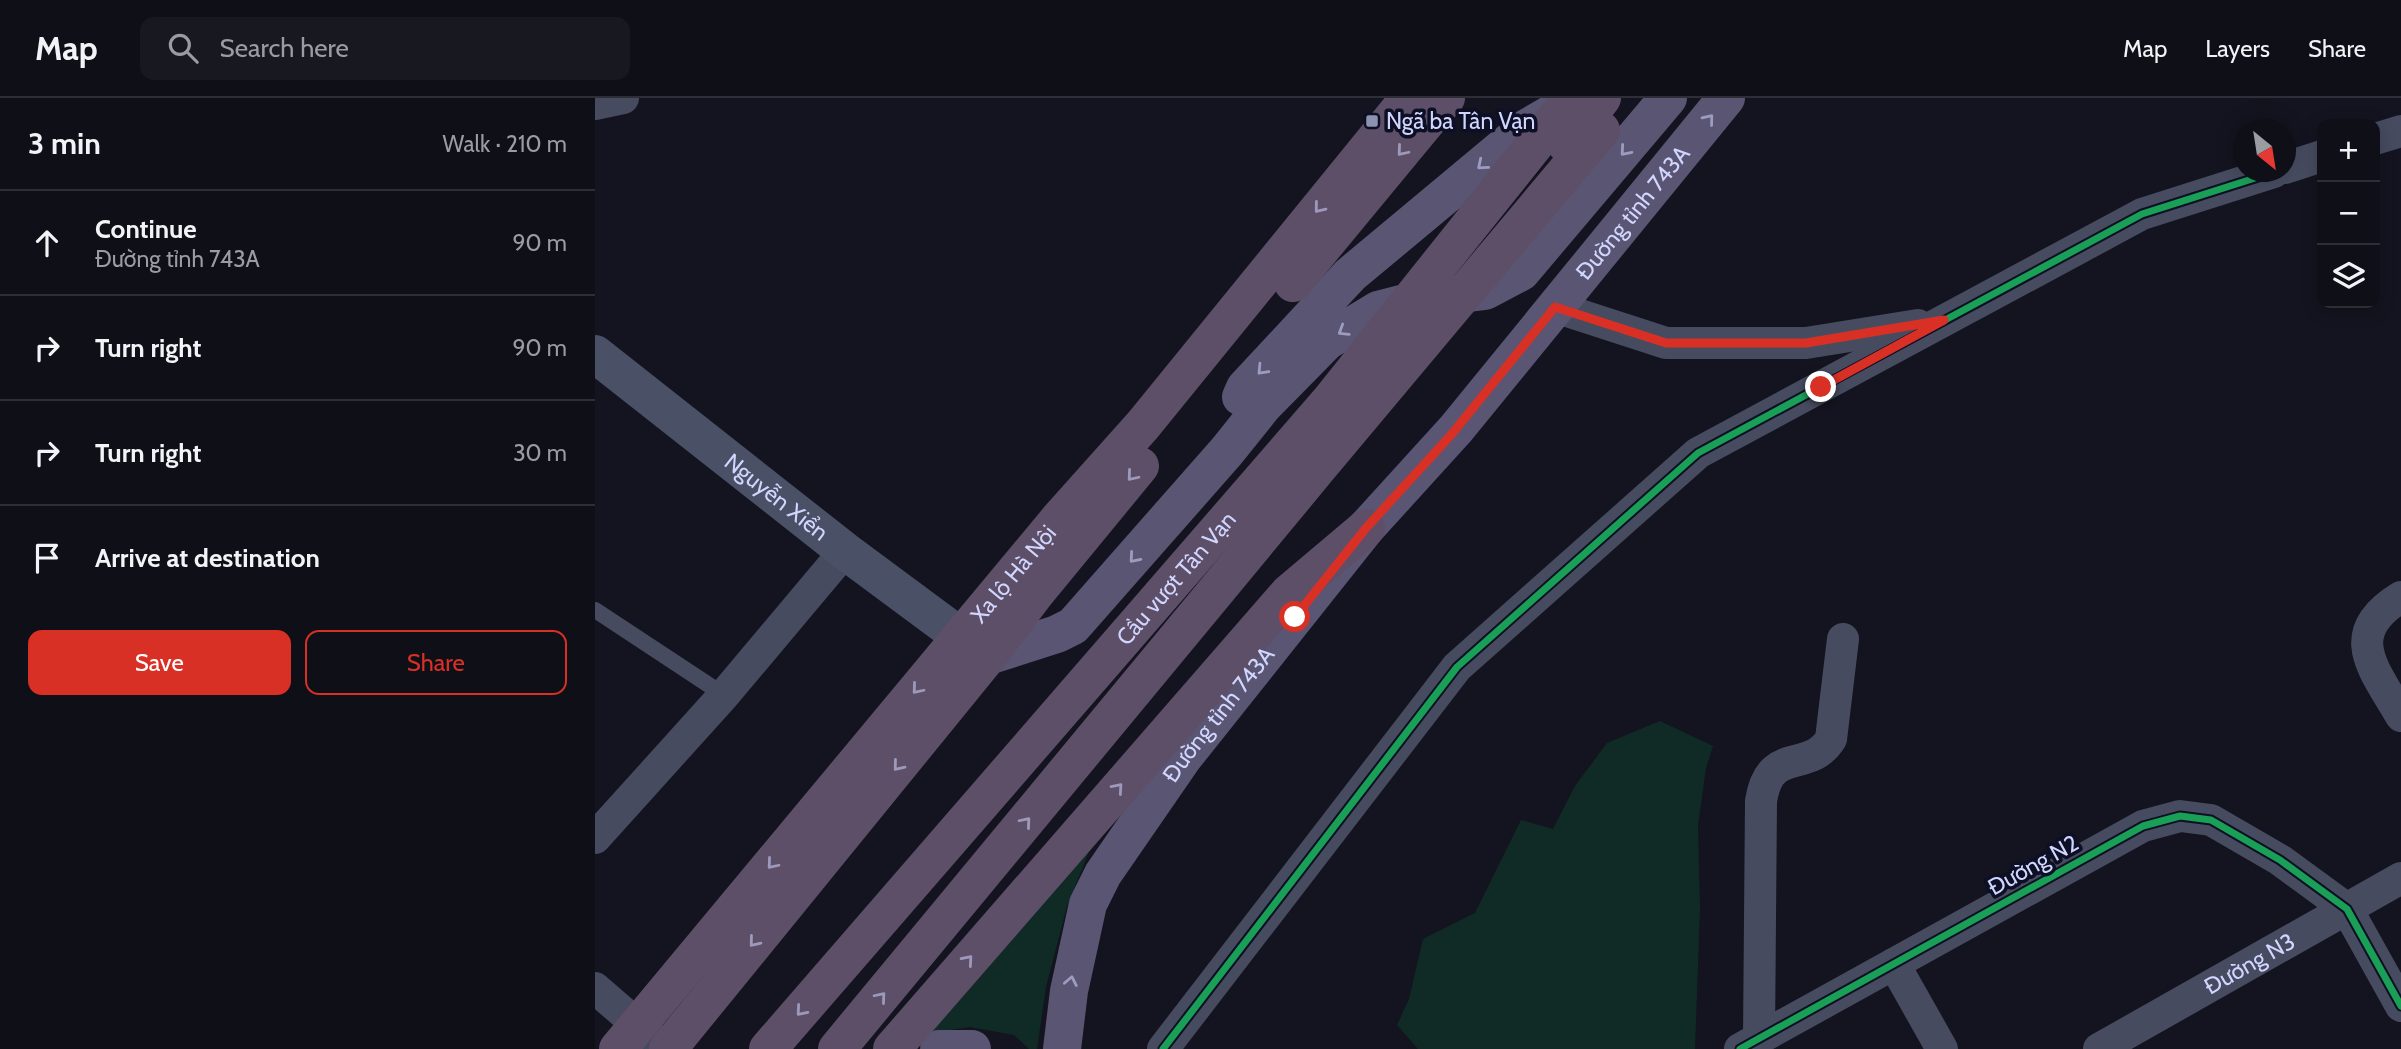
<!DOCTYPE html>
<meta charset="utf-8">
<style>
:root{--surface:#0e0f17;--page:#171820;--text:#f1f3f6;--muted:#9b9ca1;--line:#2e2f36;--accent:#d93025}
body{margin:0;font-family:Cabin,sans-serif;background:var(--page);color:var(--text)}
.controls{position:absolute;right:21px;top:21px;display:grid;overflow:hidden;border-radius:14px;box-shadow:0 4px 18px #0003}
.controls button{width:63px;height:63px;display:grid;place-items:center;padding:0;border:0;border-bottom:2px solid var(--line);background:var(--surface);color:var(--text);font:35px sans-serif}
.compass{position:absolute;left:1638px;top:21px;width:63px;height:63px;border-radius:50%;background:var(--surface);box-shadow:0 4px 18px #0003;rotate:150deg}
.stop{position:absolute;width:21px;height:21px;margin:-16px;border:5px solid #d93025;border-radius:50%;background:#fff}
.stop.end{background:#d93025;border-color:#fff;box-shadow:0 2px 7px #0008}
.list{margin:0;padding:0;list-style:none}
h2{display:flex;justify-content:space-between;align-items:center;height:91px;margin:0;padding:0 28px;font-size:30px}
h2 small{font-size:23px;font-weight:400;color:var(--muted)}
.list li{display:grid;grid-template-columns:46px 1fr auto;gap:21px;align-items:center;box-sizing:border-box;height:105px;padding:0 28px;border-top:2px solid var(--line)}
.list b{display:block;font-size:26px;white-space:nowrap}
.list p{margin:0;font-size:23px;white-space:nowrap;color:var(--muted)}
.list em{font-size:23px;font-style:normal;color:var(--muted)}
.actions{display:flex;gap:14px;padding:21px 28px}
.actions a{flex:1;padding:16px 0;border:2px solid var(--accent);border-radius:14px;text-align:center;font-size:24px;color:var(--accent)}
.actions .main{background:var(--accent);color:#fff}
.icon{flex:none;width:38px;height:38px;fill:none;stroke:currentColor;stroke-width:2;stroke-linecap:round;stroke-linejoin:round}
.map{position:relative;flex:none;width:1806px;height:951px;overflow:hidden}
header{display:flex;align-items:center;gap:42px;box-sizing:border-box;height:98px;padding:0 35px;background:var(--surface);border-bottom:2px solid var(--line)}
header strong{font-size:33px}
nav{display:flex;gap:38px;margin-inline-start:auto;font-size:24px}
.search{width:490px;height:63px;background:var(--page);display:flex;align-items:center;gap:18px;box-sizing:border-box;padding:0 24px;border-radius:14px;color:var(--muted);font-size:26px}
main{display:flex}
aside{flex:1;background:var(--surface)}
.map>svg:first-child{display:block}
.green{fill:#102b26}
.lines{fill:none;stroke-linecap:round;stroke-linejoin:round}
.lane{stroke:#474b60;stroke-width:16}
.street{stroke:#474b60;stroke-width:32}
.secondary{stroke:#4a5066;stroke-width:38}
.primary{stroke:#5a5573;stroke-width:38}
.highway{stroke:#5e4f68;stroke-width:38}
.highway-bridge{stroke:#5e4f68;stroke-width:38}
.cycleway-casing{stroke:#0d0f25;stroke-width:11}
.cycleway{stroke:#1a9f57;stroke-width:7}
.oneway{stroke:#9b9cc0}
.oneway2{stroke:#9d99bb}
.route{stroke:#d93025;stroke-width:9}
.poi-dot{fill:#8e92b1;stroke:#0d0f25;stroke-width:2.5}
.labels{text-anchor:middle;stroke-width:7;stroke-linejoin:round;paint-order:stroke}
.poi-label{font-size:23px;fill:#d1d6ff;stroke:#0d0f25;text-anchor:start}
.street-label{font-size:23px;fill:#d1d6ff;stroke:#0d0f25}
</style>
<header>
<strong>Map</strong>
<div class="search"><svg class="icon" aria-label="search" viewBox="0 0 24 24"><circle cx="10" cy="10" r="6"/><path d="M15 15l6 6"/></svg>Search here</div>
<nav><a>Map</a><a>Layers</a><a>Share</a></nav>
</header>
<main>
<aside>
<h2>3 min<small>Walk · 210 m</small></h2>
<ul class="list">
<li><svg class="icon" aria-label="ahead" viewBox="0 0 24 24"><path d="M12 20V5M6 11l6-6 6 6"/></svg><div><b>Continue</b><p>Đường tỉnh 743A</p></div><em>90 m</em></li>
<li><svg class="icon" aria-label="right" viewBox="0 0 24 24"><path d="M7 20v-9h11M14 6l5 5-5 5"/></svg><div><b>Turn right</b></div><em>90 m</em></li>
<li><svg class="icon" aria-label="right" viewBox="0 0 24 24"><path d="M7 20v-9h11M14 6l5 5-5 5"/></svg><div><b>Turn right</b></div><em>30 m</em></li>
<li><svg class="icon" aria-label="arrive" viewBox="0 0 24 24"><path d="M6 21V4h12l-3 4 3 4H6"/></svg><div><b>Arrive at destination</b></div></li>
</ul>
<div class="actions"><a class="main">Save</a><a>Share</a></div>
</aside>
<div class="map">
<svg width="1806" height="951" viewBox="0 0 1806 951">
<rect width="100%" height="100%" fill="#13141f"/>
<g class="green">
<polygon points="1065,623 1118,648 1111,670 1103,727 1105,811 1100,951 823,951 802,927 814,901 828,841 880,815 926,722 958,731 980,688 1012,645"/>
<polygon points="502,734 472,808 451,889 442,951 434,951 419,937 375,929 333,935"/>
</g>
<g class="lines">
<polyline class="lane" points="0,512 129,597"/>
<g class="street">
<polyline points="0,6 28,0"/>
<polyline points="1780,41 1806,33"/>
<polyline points="1690,70 1727,58"/>
<polyline points="960,209 1071,245 1211,245 1323,227"/>
<path d="M1806 499C1745 536 1780 572 1806 618"/>
<polyline points="0,740 129,597 250,453"/>
<polyline points="1299,866 1347,951"/>
<polyline points="0,890 60,942"/>
<path d="M1164 939 1166 703C1175 646 1213 677 1236 641L1248 541"/>
<polyline points="568,951 862,569 1103,355 1547,116 1679,74"/>
<polyline points="1145,951 1548,728 1585,718 1616,722 1685,762 1752,811 1806,908"/>
<path id="s1" d="M1504 951 1806 780"/>
</g>
<path class="secondary" id="s2" d="M0 256 250 453 366 539"/>
<g class="primary">
<polyline points="646,299 650,290 755,177 930,31 966,10"/>
<polyline points="393,558 462,536 478,528 632,353 668,308 732,243 783,212 826,201 890,193 926,174 1073,0"/>
<polyline points="344,951 377,951"/>
<path id="s3" d="M467 951 474 893 493 806 508 776 588 660 771 430 861 331 1131 0"/>
</g>
<g class="highway">
<polyline points="698,185 851,0"/>
<path id="s4" d="M23 951 464 421 548 327 814 0"/>
<polyline points="73,951 393,558 439,497 545,368"/>
<polyline points="297,951 694,495 771,430"/>
</g>
<g class="highway-bridge">
<polyline points="971,46 1007,0"/>
<path id="s5" d="M173 951 734 304 977 0"/>
<polyline points="242,951 722,371 1006,32"/>
</g>
<defs>
<g id="cycleway">
<polyline points="568,951 862,569 1103,355 1547,116 1679,74"/>
<polyline points="1145,951 1548,728 1585,718 1616,722 1685,762 1752,811 1806,908"/>
</g>
</defs>
<use href="#cycleway" class="cycleway-casing"/>
<use href="#cycleway" class="cycleway"/>
</g>
<defs><path id="oneway-chevron" d="M-2-3.5L2.5 0L-2 3.5" fill="none" stroke-width="1.6" stroke-linecap="round" stroke-linejoin="round" transform="scale(1.75)"/></defs>
<g class="oneway">
<use href="#oneway-chevron" transform="translate(1114 21) rotate(-51)"/>
<use href="#oneway-chevron" transform="translate(1030 53) rotate(131)"/>
<use href="#oneway-chevron" transform="translate(887 67) rotate(140)"/>
<use href="#oneway-chevron" transform="translate(748 233) rotate(148)"/>
<use href="#oneway-chevron" transform="translate(667 272) rotate(133)"/>
<use href="#oneway-chevron" transform="translate(539 460) rotate(131)"/>
<use href="#oneway-chevron" transform="translate(476 883) rotate(-79)"/>
</g>
<g class="oneway2">
<use href="#oneway-chevron" transform="translate(807 53) rotate(130)"/>
<use href="#oneway-chevron" transform="translate(724 110) rotate(129)"/>
<use href="#oneway-chevron" transform="translate(537 378) rotate(130)"/>
<use href="#oneway-chevron" transform="translate(322 591) rotate(130)"/>
<use href="#oneway-chevron" transform="translate(303 668) rotate(129)"/>
<use href="#oneway-chevron" transform="translate(523 690) rotate(-49)"/>
<use href="#oneway-chevron" transform="translate(431 724) rotate(-50)"/>
<use href="#oneway-chevron" transform="translate(177 766) rotate(130)"/>
<use href="#oneway-chevron" transform="translate(159 844) rotate(129)"/>
<use href="#oneway-chevron" transform="translate(373 862) rotate(-49)"/>
<use href="#oneway-chevron" transform="translate(286 899) rotate(-50)"/>
<use href="#oneway-chevron" transform="translate(206 913) rotate(131)"/>
</g>
<g class="lines">
<polyline class="route" points="700,519 771,430 856,337 960,209 1071,245 1211,245 1349,222 1226,289"/>
</g>
<rect class="poi-dot" x="770" y="16" width="14" height="14" rx="3.5"/>
<g class="labels">
<g class="poi-label">
<text x="791" y="31">Ngã ba Tân Vạn</text>
</g>
<g class="street-label">
<text dy="8" stroke="none"><textPath href="#s3" startOffset="1029">Đường tỉnh 743A</textPath></text>
<text dy="8" stroke="none"><textPath href="#s2" startOffset="231">Nguyễn Xiển</textPath></text>
<text dy="8" stroke="none"><textPath href="#s4" startOffset="618">Xa lộ Hà Nội</textPath></text>
<text dy="8" stroke="none"><textPath href="#s5" startOffset="623">Cầu vượt Tân Vạn</textPath></text>
<text dy="8" stroke="none"><textPath href="#s3" startOffset="378">Đường tỉnh 743A</textPath></text>
<text transform="translate(1438 767) rotate(-29)" y="8">Đường N2</text>
<text dy="8" stroke="none"><textPath href="#s1" startOffset="173">Đường N3</textPath></text>
</g>
</g>
</svg>
<div class="controls">
<button>+</button>
<button>−</button>
<button><svg class="icon" aria-label="layers" viewBox="0 0 24 24"><path d="M12 4l9 5-9 5-9-5zM3 14l9 5 9-5"/></svg></button>
</div>
<svg class="compass" viewBox="-18 -18 36 36"><path d="M0-13l5 13h-10z" fill="#e53935"/><path d="M0 13l5-13h-10z" fill="#9b9ca1"/></svg>
<div class="stop" style="left:700px;top:519px"></div>
<div class="stop end" style="left:1226px;top:289px"></div>
</div>
</main>
